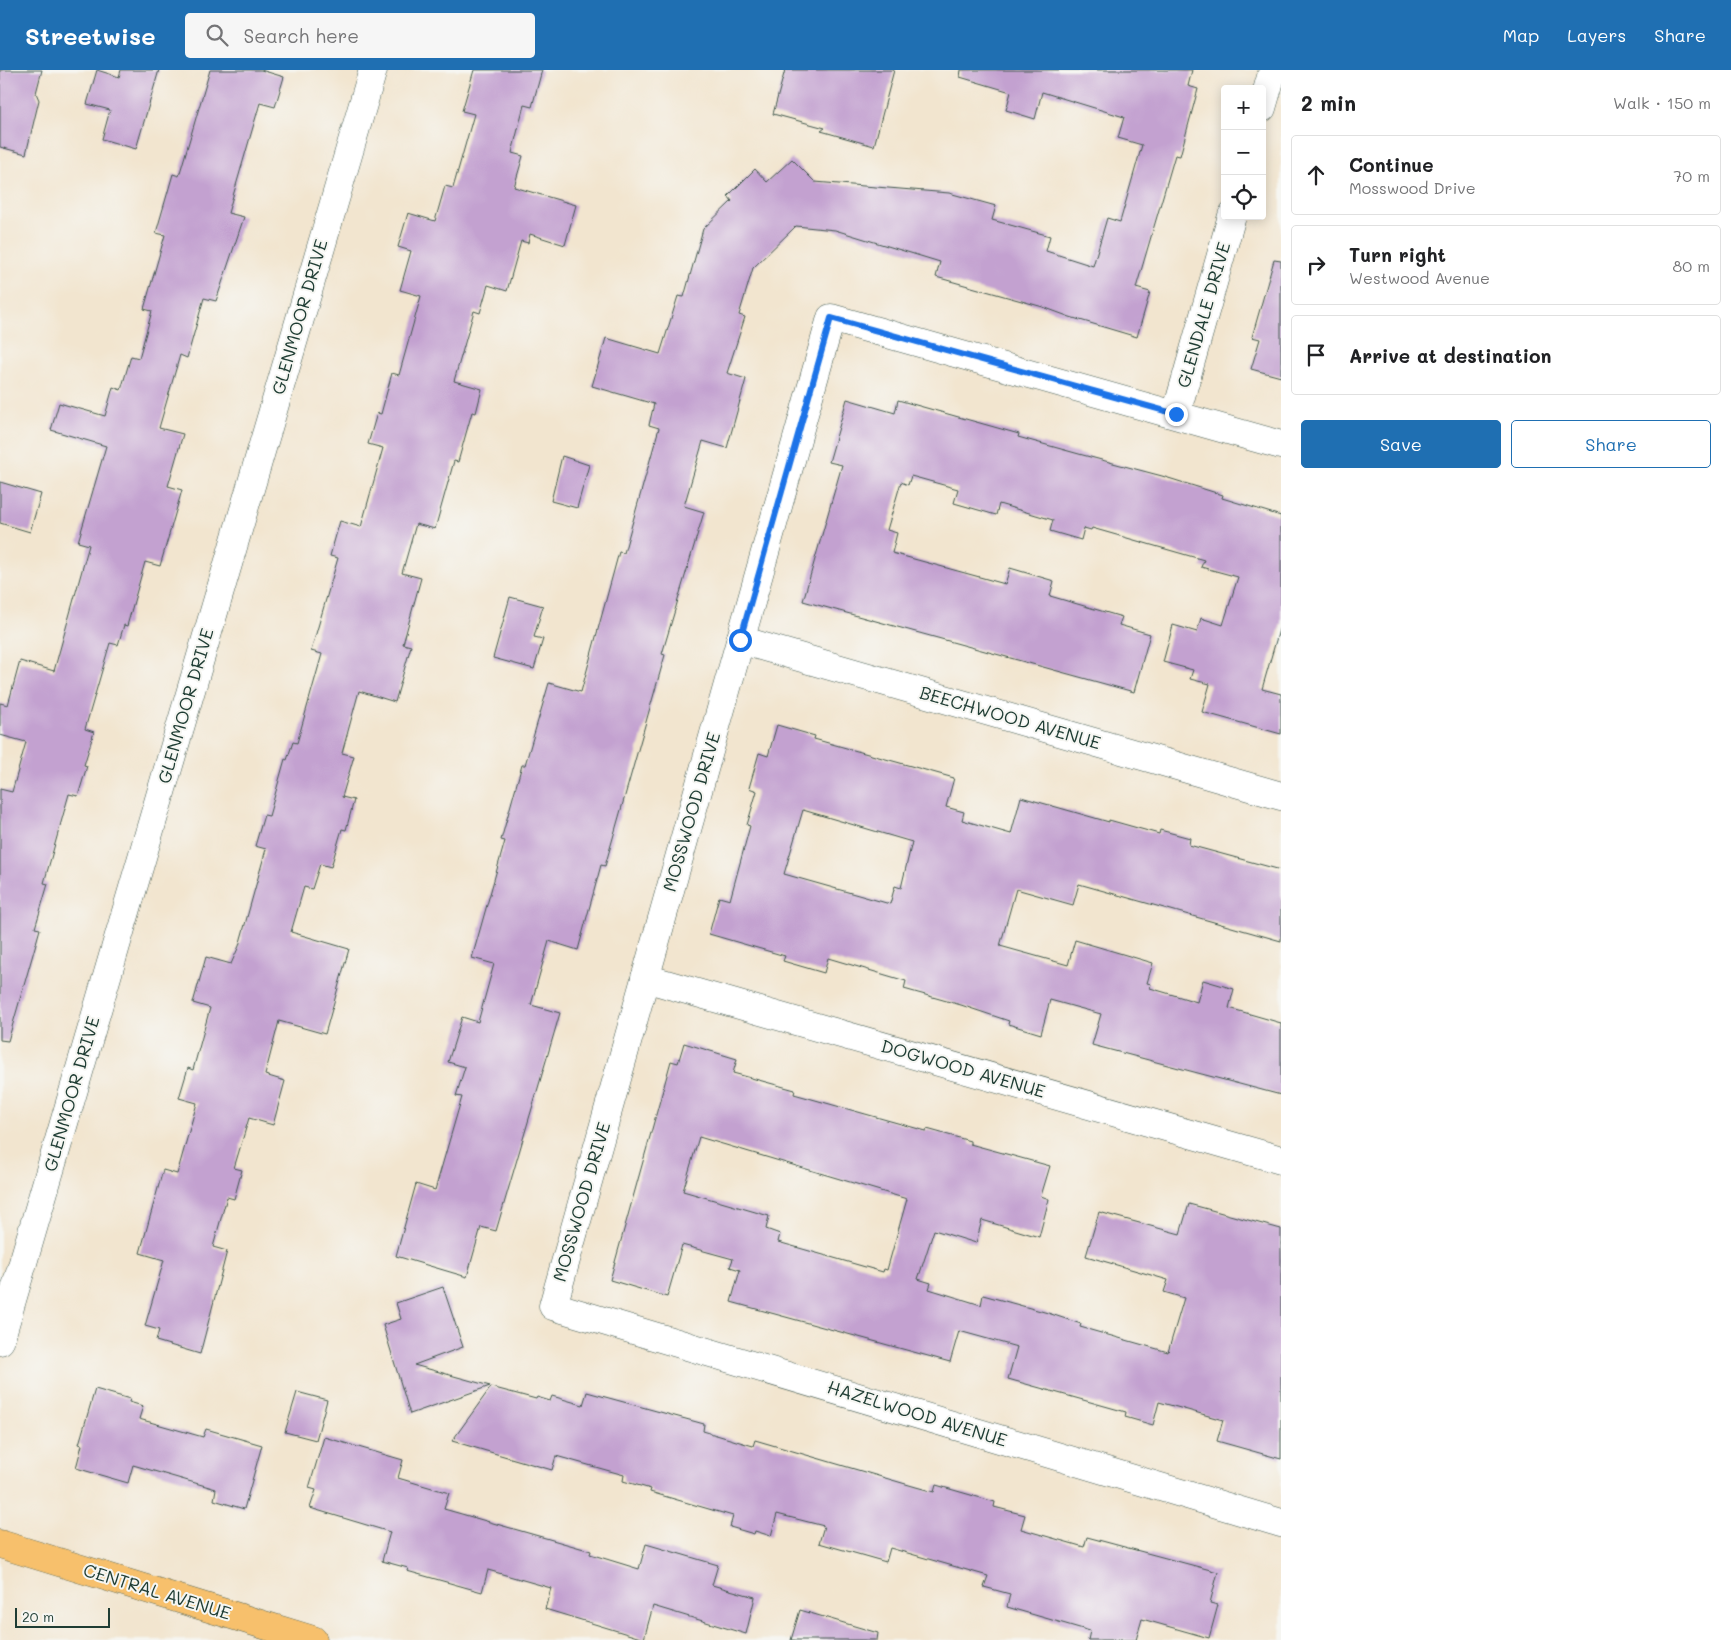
<!DOCTYPE html>
<meta charset="utf-8">
<style>
:root{--surface:#fff;--page:#f6f6f6;--text:#202124;--muted:#757577;--line:#e0e0e0;--accent:#1f6fb2}
body{margin:0;font-family:Mali,sans-serif;background:var(--page);color:var(--text)}
.controls{position:absolute;right:15px;top:15px;display:grid;overflow:hidden;border-radius:5px;box-shadow:0 2px 12px #0003}
.controls button{width:45px;height:45px;display:grid;place-items:center;padding:0;border:0;border-bottom:1px solid var(--line);background:var(--surface);color:var(--text);font:25px sans-serif}
.scale{position:absolute;left:15px;bottom:12px;width:95px;box-sizing:border-box;padding-left:5px;border:2px solid #1f3d34;border-top:0;font-size:14px;line-height:18px;white-space:nowrap;color:#1f3d34;-webkit-text-stroke:4px #f6f6f2;paint-order:stroke}
.stop{position:absolute;width:15px;height:15px;margin:-11px;border:4px solid #1a73e8;border-radius:50%;background:#fff}
.stop.end{background:#1a73e8;border-color:#fff;box-shadow:0 1px 5px #0008}
.list{margin:0;padding:0;list-style:none}
h2{display:flex;justify-content:space-between;align-items:center;height:65px;margin:0;padding:0 20px;font-size:21px}
h2 small{font-size:16px;font-weight:400;color:var(--muted)}
.list li{display:grid;grid-template-columns:32px 1fr auto;gap:15px;align-items:center;box-sizing:border-box;height:80px;margin:0 10px 10px;padding:0 10px;border:1px solid var(--line);border-radius:5px}
.list b{display:block;font-size:19px;white-space:nowrap}
.list p{margin:0;font-size:16px;white-space:nowrap;color:var(--muted)}
.list em{font-size:16px;font-style:normal;color:var(--muted)}
.actions{display:flex;gap:10px;padding:15px 20px}
.actions a{flex:1;padding:11px 0;border:1px solid var(--accent);border-radius:5px;text-align:center;font-size:18px;color:var(--accent)}
.actions .main{background:var(--accent);color:#fff}
.icon{flex:none;width:28px;height:28px;fill:none;stroke:currentColor;stroke-width:2;stroke-linecap:round;stroke-linejoin:round}
.map{position:relative;flex:none;width:1281px;height:1570px;overflow:hidden}
header{display:flex;align-items:center;gap:30px;box-sizing:border-box;height:70px;padding:0 25px;background:var(--accent);color:#fff}
header strong{font-size:24px}
nav{display:flex;gap:28px;margin-inline-start:auto;font-size:18px}
.search{width:350px;height:45px;background:var(--page);display:flex;align-items:center;gap:12px;box-sizing:border-box;padding:0 18px;border-radius:5px;color:var(--muted);font-size:19px}
main{display:flex}
aside{flex:1;background:var(--surface)}
.map>svg:first-child{display:block}
.building{fill:#c3a1d0;fill-rule:evenodd}
.lines{fill:none;stroke-linecap:round;stroke-linejoin:round}
.minor-casing{stroke:#3f564b;stroke-width:29}
.major-casing{stroke:#3f564b;stroke-width:29}
.minor{stroke:#fff;stroke-width:28}
.major{stroke:#f7c06c;stroke-width:28}
.route{stroke:#1a73e8;stroke-width:6}
.labels{text-anchor:middle;stroke-width:4;stroke-linejoin:round;paint-order:stroke}
.street-label{font-size:18px;fill:#1f3d34;stroke:#f6f6f2}
</style>
<header>
<strong>Streetwise</strong>
<div class="search"><svg class="icon" aria-label="search" viewBox="0 0 24 24"><circle cx="10" cy="10" r="6"/><path d="M15 15l6 6"/></svg>Search here</div>
<nav><a>Map</a><a>Layers</a><a>Share</a></nav>
</header>
<main>
<div class="map">
<svg width="1281" height="1570" viewBox="0 0 1281 1570">
<rect width="100%" height="100%" fill="#f6f6f2"/>
<filter id="ink" filterUnits="userSpaceOnUse"><feTurbulence type="fractalNoise" baseFrequency=".02" numOctaves="2"/><feDisplacementMap in="SourceGraphic" scale="10" xChannelSelector="R" yChannelSelector="G"/><feConvolveMatrix kernelMatrix="1 2 1 2 8 2 1 2 1" color-interpolation-filters="sRGB"/></filter>
<filter id="wash" filterUnits="userSpaceOnUse"><feTurbulence type="fractalNoise" baseFrequency=".0096" numOctaves="4" result="noise"/><feDisplacementMap in="SourceGraphic" scale="20" xChannelSelector="R" yChannelSelector="G"/><feGaussianBlur stdDeviation="1.12" result="paint"/><feColorMatrix in="noise" values="0 0 0 0 0 0 0 0 0 0 0 0 0 0 0 0 0 1.4 0 .05"/><feComposite in="paint" operator="in"/></filter>
<g filter="url(#wash)">
<rect width="100%" height="100%" fill="#f2e5cf"/>
<g id="blocks">
<g class="building">
<polygon points="0,0 42,0 36,23 39,30 26,84 0,77"/>
<polygon points="97,0 119,7 121,0 159,0 136,79 102,69 110,40 87,34"/>
<polygon points="210,0 261,0 284,7 275,37 260,33 228,143 244,147 216,231 204,228 187,288 180,285 159,358 183,364 168,416 182,420 160,496 145,492 127,556 124,555 118,575 110,573 85,659 94,662 84,695 87,696 78,726 69,724 44,813 48,814 35,858 40,859 33,884 8,971 0,970 0,719 12,722 26,672 0,665 0,633 8,635 20,591 54,601 89,475 78,472 106,376 51,360 59,333 105,346 113,317 121,320 131,286 139,288 152,241 144,239 165,165 156,163 173,104 179,106"/>
<polygon points="474,0 542,0 532,37 524,35 512,83 523,86 514,117 576,135 565,175 530,164 528,173 521,171 507,221 488,215 480,243 474,241 454,311 482,319 476,343 472,342 458,392 454,391 435,459 416,454 402,503 421,508 403,574 411,576 395,632 359,621 342,683 354,686 342,727 354,730 346,760 342,759 331,797 320,794 312,819 304,817 291,862 349,879 325,964 279,951 265,1005 285,1011 273,1055 249,1048 234,1098 242,1100 234,1129 227,1127 213,1177 227,1181 200,1284 156,1271 159,1260 145,1256 164,1190 140,1183 163,1100 177,1104 197,1033 179,1028 188,998 193,1000 210,938 193,933 206,887 231,894 239,876 266,779 255,776 264,745 269,746 285,689 287,690 293,672 297,673 322,584 311,581 338,488 330,486 340,451 361,457 383,378 368,374 377,343 381,344 392,303 399,305 421,226 400,220 411,181 398,177 408,143 435,151 445,116 453,118 474,44 462,41"/>
<polygon points="785,0 894,0 874,76 821,61 825,58 773,44"/>
<polygon points="961,0 1192,0 1188,16 1198,19 1180,86 1175,85 1136,218 1150,222 1137,267 1070,247 1043,237 936,207 940,192 835,160 796,156 753,198 739,245 745,247 727,303 746,309 727,378 703,371 684,436 704,442 662,584 665,585 605,796 601,795 578,880 549,871 531,935 560,943 496,1161 481,1157 467,1207 396,1186 416,1114 435,1120 462,1027 456,1026 465,997 448,992 462,947 478,952 494,894 472,888 505,771 501,770 522,695 525,695 549,613 581,622 619,482 624,483 659,358 649,355 654,334 592,316 606,268 660,284 678,226 684,227 703,159 732,131 728,126 755,99 767,112 792,89 815,112 949,123 996,136 992,150 1050,166 1046,181 1093,196 1107,148 1120,152 1142,75 1118,68 1124,47 1042,22 1035,49 1006,40 1011,22 960,7"/>
<polygon points="1274,190 1281,191 1281,307 1251,299 1260,269 1252,267"/>
<polygon points="847,329 895,343 898,330 1019,364 1018,367 1079,384 1162,406 1223,425 1222,428 1281,446 1281,553 1262,619 1281,624 1281,664 1202,642 1210,614 1190,609 1193,600 1163,592 1173,555 1197,562 1201,548 1223,555 1238,507 1201,497 1204,490 1092,458 1091,460 1084,458 1081,470 1050,461 1053,450 999,434 996,445 954,433 958,419 911,406 908,415 901,412 887,460 897,463 892,483 1005,514 1010,498 1054,511 1050,526 1122,547 1119,555 1150,564 1134,622 803,531 842,395 829,392"/>
<polygon points="562,386 589,395 577,438 551,431"/>
<polygon points="0,412 41,424 30,462 0,453"/>
<polygon points="510,527 543,536 534,567 543,569 534,599 493,588"/>
<path d="M777 655 815 666 814 669 954 708 946 737 964 742 962 750 1011 764 1021 727 1109 752V750L1159 764 1160 760 1190 768 1189 775 1281 800V871L1079 814 1073 835 1016 819 1000 876 1068 895 1075 870 1153 893 1147 913 1151 914 1150 918 1197 932 1203 910 1234 919 1229 938 1281 953V1025L1092 975 1101 944 1050 930 1041 964 1008 954 1009 951 961 935 904 919 906 911 828 888 824 903 783 891 785 886 709 864 719 827 730 830 750 756 747 755 757 721 749 718 759 683 768 686ZM803 740 912 772 901 818 895 816 890 834 784 804Z"/>
<path d="M684 973 737 989 733 1003 795 1020 794 1024 926 1061 927 1059 970 1071V1074L1050 1096 1041 1126 1049 1129 1039 1167 982 1150 976 1173 934 1160 918 1209 931 1213 929 1219 981 1235 983 1225 1048 1243 1081 1254 1080 1257 1168 1282 1184 1228 1164 1222 1168 1210 1086 1186 1099 1142 1180 1164 1189 1134 1281 1159V1389L1217 1371 1223 1350 1159 1332 1153 1355 1125 1347 1126 1342 1008 1309 1017 1277 959 1261 950 1292 731 1232 740 1200 730 1197 733 1189 682 1175 667 1227 610 1210 671 991 678 993ZM699 1067 907 1129 887 1200 884 1199 883 1202 778 1172 780 1164 766 1159 769 1146 683 1121Z"/>
<polygon points="443,1217 463,1277 414,1295 490,1316 410,1344 383,1255 401,1249 396,1233"/>
<polygon points="491,1317 536,1329 537,1327 550,1331 552,1326 583,1335 587,1322 704,1354 703,1361 753,1376 755,1370 916,1417 934,1422 936,1415 995,1432 994,1437 1025,1445 1021,1459 1084,1477 1087,1467 1218,1502 1210,1533 1218,1535 1209,1568 1142,1549 1136,1570 1088,1570 1090,1561 1007,1537 1010,1524 984,1517 988,1506 890,1478 886,1492 819,1473 824,1456 777,1444 771,1466 755,1461 754,1464 730,1457 733,1446 650,1422 651,1419 623,1411 624,1405 556,1386 552,1400 452,1371"/>
<polygon points="95,1319 130,1329 129,1332 143,1336 139,1349 203,1367 206,1359 262,1375 244,1439 214,1430 216,1419 133,1395 128,1413 76,1398 82,1375 79,1374"/>
<polygon points="297,1322 327,1330 316,1370 285,1362"/>
<polygon points="324,1367 403,1390 398,1408 449,1423 444,1439 591,1481 590,1484 639,1499 646,1474 718,1495 712,1515 755,1527 746,1564 653,1536 644,1569 545,1539 551,1518 488,1500 482,1522 407,1501 408,1498 382,1491 390,1462 310,1438 316,1420 309,1418"/>
<polygon points="800,1540 878,1563 877,1570 791,1570"/>
</g>
</g>
</g>
<g filter="url(#ink)">
<use href="#blocks" fill-opacity="0" stroke="#3f564b" stroke-width="1"/>
<g class="lines">
<defs>
<g id="minor">
<polyline points="1262,38 1273,0"/>
<polyline points="1176,344 1232,146"/>
<polyline points="1281,375 831,248 553,1236 1281,1453"/>
<polyline points="740,570 1281,726"/>
<polyline points="645,908 1281,1090"/>
<polyline points="0,1271 373,0"/>
</g>
<polyline id="major" points="0,1474 313,1570"/>
</defs>
<use href="#minor" class="minor-casing"/>
<use href="#major" class="major-casing"/>
<use href="#minor" class="minor"/>
<use href="#major" class="major"/>
</g>
</g>
<g class="lines" filter="url(#ink)">
<polyline class="route" points="740,570 831,248 1176,344"/>
</g>
<g class="labels">
<g class="street-label">
<text transform="translate(1204 245) rotate(-74)" y="6">GLENDALE DRIVE</text>
<text transform="translate(300 247) rotate(-74)" y="6">GLENMOOR DRIVE</text>
<text transform="translate(186 636) rotate(-74)" y="6">GLENMOOR DRIVE</text>
<text transform="translate(1010 648) rotate(16)" y="6">BEECHWOOD AVENUE</text>
<text transform="translate(692 742) rotate(-74)" y="6">MOSSWOOD DRIVE</text>
<text transform="translate(963 999) rotate(16)" y="6">DOGWOOD AVENUE</text>
<text transform="translate(72 1024) rotate(-74)" y="6">GLENMOOR DRIVE</text>
<text transform="translate(582 1132) rotate(-74)" y="6">MOSSWOOD DRIVE</text>
<text transform="translate(917 1344) rotate(17)" y="6">HAZELWOOD AVENUE</text>
<text transform="translate(157 1522) rotate(17)" y="6">CENTRAL AVENUE</text>
</g>
</g>
</svg>
<div class="controls">
<button>+</button>
<button>−</button>
<button><svg class="icon" aria-label="locate" viewBox="0 0 24 24"><circle cx="12" cy="12" r="6"/><path d="M12 2v4M12 18v4M2 12h4M18 12h4"/></svg></button>
</div>
<div class="scale">20 m</div>
<div class="stop" style="left:740px;top:570px"></div>
<div class="stop end" style="left:1176px;top:344px"></div>
</div>
<aside>
<h2>2 min<small>Walk · 150 m</small></h2>
<ul class="list">
<li><svg class="icon" aria-label="ahead" viewBox="0 0 24 24"><path d="M12 20V5M6 11l6-6 6 6"/></svg><div><b>Continue</b><p>Mosswood Drive</p></div><em>70 m</em></li>
<li><svg class="icon" aria-label="right" viewBox="0 0 24 24"><path d="M7 20v-9h11M14 6l5 5-5 5"/></svg><div><b>Turn right</b><p>Westwood Avenue</p></div><em>80 m</em></li>
<li><svg class="icon" aria-label="arrive" viewBox="0 0 24 24"><path d="M6 21V4h12l-3 4 3 4H6"/></svg><div><b>Arrive at destination</b></div></li>
</ul>
<div class="actions"><a class="main">Save</a><a>Share</a></div>
</aside>
</main>
